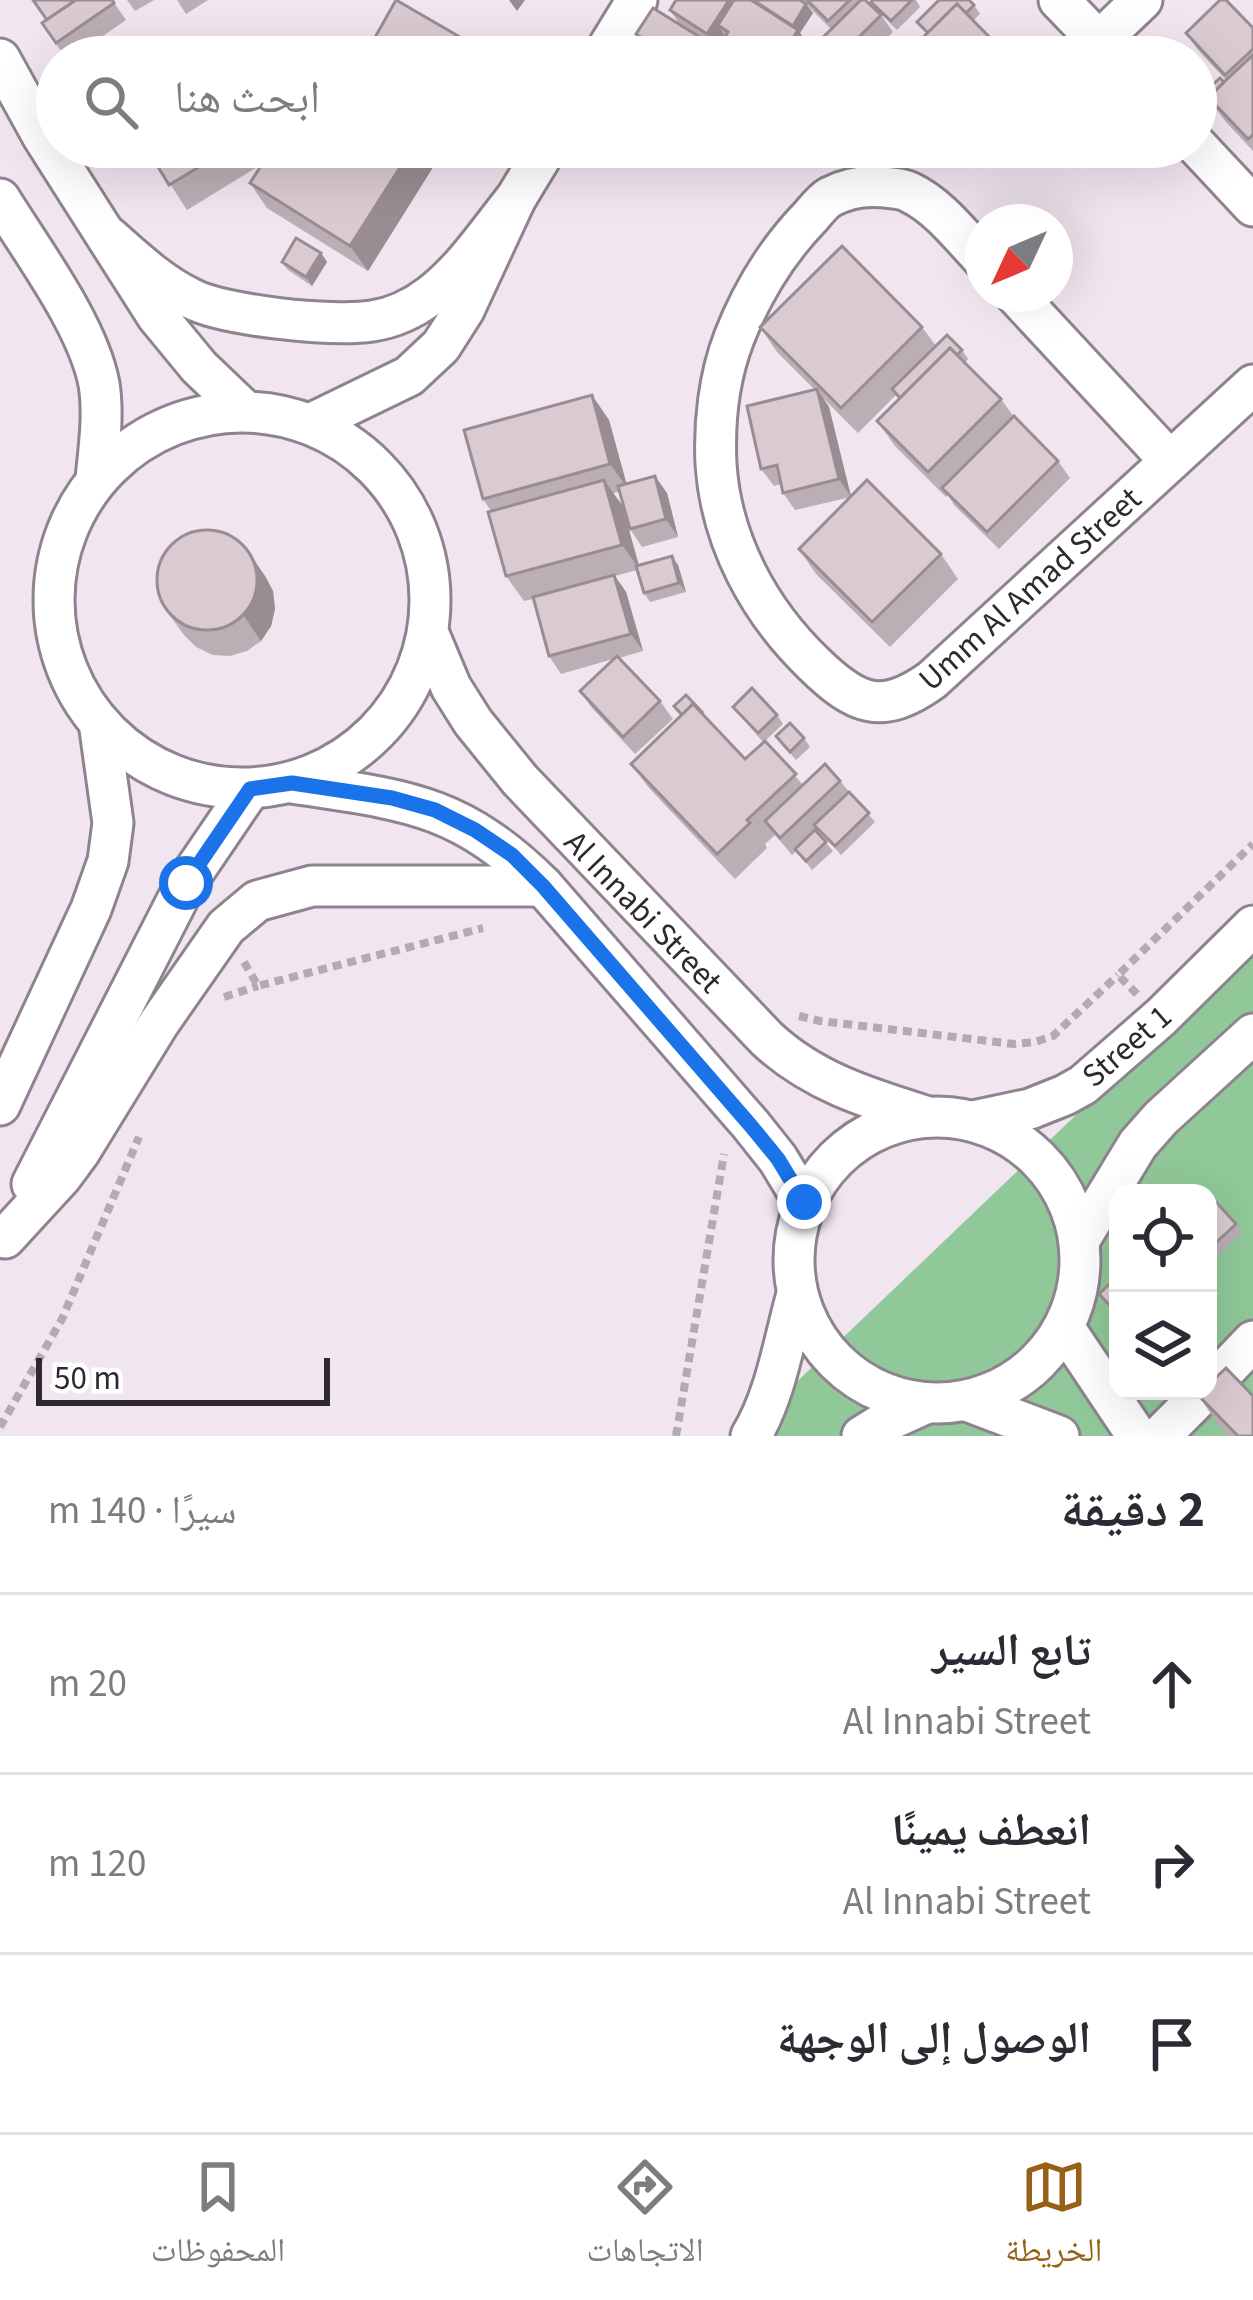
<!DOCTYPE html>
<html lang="ar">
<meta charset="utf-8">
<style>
:root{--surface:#fff;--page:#f7f7f7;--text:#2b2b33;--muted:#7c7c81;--line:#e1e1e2;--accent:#966116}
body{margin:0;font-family:"Source Sans 3","Noto Naskh Arabic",sans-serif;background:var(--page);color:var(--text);direction:rtl}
.controls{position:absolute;right:36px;bottom:36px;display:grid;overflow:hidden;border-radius:24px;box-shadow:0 12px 48px #0002}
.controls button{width:108px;height:108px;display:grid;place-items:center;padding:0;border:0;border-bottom:3px solid var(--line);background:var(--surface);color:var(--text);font:60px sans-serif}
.compass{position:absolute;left:965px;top:204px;width:108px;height:108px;border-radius:50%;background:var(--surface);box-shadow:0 12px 48px #0002;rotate:226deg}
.scale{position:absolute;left:36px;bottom:30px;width:294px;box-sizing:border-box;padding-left:12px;border:6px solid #2e292e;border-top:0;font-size:33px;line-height:42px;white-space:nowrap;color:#2e292e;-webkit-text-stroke:9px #fff;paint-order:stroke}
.stop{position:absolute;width:36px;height:36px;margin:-27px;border:9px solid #1a73e8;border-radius:50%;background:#fff}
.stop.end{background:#1a73e8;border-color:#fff;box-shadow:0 3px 12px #0008}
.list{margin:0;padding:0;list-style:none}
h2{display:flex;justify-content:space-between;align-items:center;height:156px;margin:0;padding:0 48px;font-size:51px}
h2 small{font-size:39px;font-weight:400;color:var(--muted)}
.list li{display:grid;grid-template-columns:78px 1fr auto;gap:36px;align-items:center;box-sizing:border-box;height:180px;padding:0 48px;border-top:3px solid var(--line)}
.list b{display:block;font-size:45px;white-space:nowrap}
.list p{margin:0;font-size:39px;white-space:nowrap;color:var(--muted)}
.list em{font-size:39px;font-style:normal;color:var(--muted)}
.icon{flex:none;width:66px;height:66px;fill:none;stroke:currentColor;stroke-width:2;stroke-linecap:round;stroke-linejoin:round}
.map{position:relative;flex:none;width:1253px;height:1436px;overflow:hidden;direction:ltr}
.search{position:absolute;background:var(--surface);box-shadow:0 12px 48px #0002;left:36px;right:36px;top:36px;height:132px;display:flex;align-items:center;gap:30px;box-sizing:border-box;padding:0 42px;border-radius:66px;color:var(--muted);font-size:45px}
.sheet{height:696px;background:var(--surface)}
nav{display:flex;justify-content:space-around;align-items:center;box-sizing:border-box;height:168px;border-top:3px solid var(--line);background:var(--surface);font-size:33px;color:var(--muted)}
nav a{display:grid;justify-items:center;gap:6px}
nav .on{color:var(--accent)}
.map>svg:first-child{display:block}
.green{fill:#90c899;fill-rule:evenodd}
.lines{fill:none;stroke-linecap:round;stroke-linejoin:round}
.minor-casing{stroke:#8e838e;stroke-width:45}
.path{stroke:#b4aab3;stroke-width:8;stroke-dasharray:9 6;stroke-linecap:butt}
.minor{stroke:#fff;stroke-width:39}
.wall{fill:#bbaeb4;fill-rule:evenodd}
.shaded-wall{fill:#998d92}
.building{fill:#dacad1;stroke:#998d92;stroke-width:3}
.route{stroke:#1a73e8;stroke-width:15}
.labels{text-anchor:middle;stroke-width:9;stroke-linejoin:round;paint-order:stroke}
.street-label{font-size:33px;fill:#2e292e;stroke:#fff}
</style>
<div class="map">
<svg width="1253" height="1436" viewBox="0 0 1253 1436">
<rect width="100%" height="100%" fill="#f1e5f0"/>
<path class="green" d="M1253 946V1436H740ZM1118 1193H1208V1391H1118Z"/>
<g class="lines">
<defs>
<g id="minor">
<polyline points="1059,0 1114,57"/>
<polyline points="1099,41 1142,0"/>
<polyline points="602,57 637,0"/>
<polyline points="0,59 43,137 157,316 199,367 245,411"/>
<polyline points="1196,145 1253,206"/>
<path d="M0 199C32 251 88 325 99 384 104 415 99 448 96 479"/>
<path d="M109 237C134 259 159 283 190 298 223 316 334 327 372 321 393 318 414 308 431 295 464 270 490 230 516 198"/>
<path d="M983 259C961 236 939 206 909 192 902 188 891 188 883 187 865 185 847 188 830 197 823 201 817 209 811 216 776 252 752 292 734 338 719 377 714 423 716 464 721 541 759 611 814 664 856 705 882 716 932 680L1253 385"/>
<polyline points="1015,294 1170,461"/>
<circle cx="242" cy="600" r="188"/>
<polyline points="310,424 409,376 441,346 464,310 516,198 547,147"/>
<path d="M428 632 451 687 473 722 520 780 767 1039C812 1081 867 1098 925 1116"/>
<path d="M292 783C404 800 459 803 543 886L751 1125 778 1159 804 1202"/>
<polyline points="0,1105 91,909 108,861 113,823 99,722"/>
<circle cx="937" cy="1260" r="143"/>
<polyline points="973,1121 1030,1109 1065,1095 1083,1085 1161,1017 1253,926"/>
<polyline points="32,1184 186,883 250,789"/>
<polyline points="5,1238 62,1176 79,1153 159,1023 226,927 257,901 312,886 543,886"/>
<polyline points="1079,1241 1138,1144 1161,1118 1253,1034"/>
<polyline points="1064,1327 1137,1436"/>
<polyline points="1208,1388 1253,1341"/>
<polyline points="967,1401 1059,1436"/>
<path d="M751 1436C776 1395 784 1340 797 1294"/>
<polyline points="862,1436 883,1423 927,1403"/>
<polyline points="1160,1436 1205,1391"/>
</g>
</defs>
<use href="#minor" class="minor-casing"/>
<g class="path">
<polyline points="244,962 258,986 483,928"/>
<polyline points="1137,994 1118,975 1253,844"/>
<polyline points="224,997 258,986"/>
<polyline points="799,1016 820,1021 1014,1044 1035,1042 1053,1036 1118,975"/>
<polyline points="0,1427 62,1319 139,1137"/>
<polyline points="676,1436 724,1154"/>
</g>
<use href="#minor" class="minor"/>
</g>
<g class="wall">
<polygon points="112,0 126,20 73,57 65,57 42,23 47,20"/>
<polygon points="127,0 154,0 135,11"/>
<polygon points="177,0 208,0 186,14"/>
<path d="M802 0H865L881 15 893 32 868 57H657L648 51 636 34 680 25 670 10 805 3ZM807 5 831 29 805 55 810 47 800 33 813 13Z"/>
<polygon points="873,0 916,0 920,7 897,30 877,10 871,2"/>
<polygon points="974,5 980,14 973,21 927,34 917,22"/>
<polygon points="1253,28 1253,151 1226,122 1204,93 1226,80 1198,50 1186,33"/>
<polygon points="146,147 423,147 435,164 368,271 267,208 250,183 262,164 187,210"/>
<polygon points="946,147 972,147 959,160"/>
<polygon points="321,253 327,262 312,286 288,270 282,262"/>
<polygon points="760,327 922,327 936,346 962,350 968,359 965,363 1001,399 1014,417 1058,461 1070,478 999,549 954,505 948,495 946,497 895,446 877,421 899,399 896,395 858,433 823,398 829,407 851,496 941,554 958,579 890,647 816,574 799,549 851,497 795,510 783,493 781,484 774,486 761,469 815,390 777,352"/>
<polygon points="609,420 626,484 667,493 678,537 642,547 630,529 619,492 613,493 622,505 639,565 678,565 686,592 650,602 644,593 637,570 615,576 626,592 643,651 619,658 660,701 673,719 635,754 592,708 580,691 613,659 561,674 549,656 533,599 524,601 506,576 491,511 483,499"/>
<polygon points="265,576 273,591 275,609 271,626 261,641 247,651 230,656 213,655 196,647 184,635 166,610"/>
<polygon points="674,706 745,759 763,742 733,707 777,715 783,724 765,741 803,785 840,781 875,822 841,855 818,830 817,832 833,851 812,870 797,851 792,855 775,835 765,844 767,848 735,879 649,788 631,764 681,716"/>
<polygon points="776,736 804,738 810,747 796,760"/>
<polygon points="1208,1211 1236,1224 1242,1233 1208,1264"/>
<polygon points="1198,1395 1253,1436 1229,1436 1220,1427"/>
</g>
<g class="shaded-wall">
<polygon points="509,0 525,0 517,11"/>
<polygon points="729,0 737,0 718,25 727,39 719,51 707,34"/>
<polygon points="806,4 813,13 800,33 810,47 804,57 790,57 785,50 793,26"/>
<polygon points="472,44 482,57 465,57"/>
<polygon points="413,147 423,147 435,164 368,271 350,246"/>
<polygon points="321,253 327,262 312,286 306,277"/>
<polygon points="817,389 829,407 851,497 839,479"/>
<polygon points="592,395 609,420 628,489 610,464"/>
<polygon points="655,476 667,493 678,537 666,519"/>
<polygon points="604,480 622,505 640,570 622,545"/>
<polygon points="248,551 265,576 273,591 275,609 271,626 261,641 244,616"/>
<polygon points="672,556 678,565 686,592 679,583"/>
<polygon points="614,575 626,592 643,651 631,634"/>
</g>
<g class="building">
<polygon points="33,0 76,0 47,20"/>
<polygon points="76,0 112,0 114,3 56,43 42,23"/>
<polygon points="396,0 472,44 465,57 364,57"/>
<polygon points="676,0 729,0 707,34 670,10"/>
<polygon points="734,0 751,0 798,30 785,50 796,57 712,57 728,32 718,25"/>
<polygon points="753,0 800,0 806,4 793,26"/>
<polygon points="807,0 850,0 828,21"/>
<polygon points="861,0 865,0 881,15 839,57 803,57"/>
<polygon points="873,0 912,0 891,21 871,2"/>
<polygon points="939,0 969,0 974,5 966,13 957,4 928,33 917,22"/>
<polygon points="1220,0 1226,0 1253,28 1253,49 1225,75 1186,33"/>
<polygon points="957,4 1009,57 903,57"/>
<polygon points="653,8 714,46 706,57 673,57 636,34"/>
<polygon points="173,46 197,57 155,57"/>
<polygon points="1253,55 1253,135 1248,139 1208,97"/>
<polygon points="1220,78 1224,82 1209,97 1204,93"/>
<polygon points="146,147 232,147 169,185"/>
<polygon points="273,147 413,147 350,246 250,183"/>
<polygon points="296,238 321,253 306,277 282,262"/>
<polygon points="842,246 922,327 841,408 760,327"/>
<polygon points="947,335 962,350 957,355 950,348 900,398 892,389"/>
<polygon points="950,348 1001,399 928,472 877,421"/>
<polygon points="817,389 839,479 783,493 777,465 761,469 747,406"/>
<polygon points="592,395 610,464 483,499 464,430"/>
<polygon points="1014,416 1058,461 987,532 942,488"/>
<polygon points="655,476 666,519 630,529 618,486"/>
<polygon points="604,480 622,545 506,576 488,512"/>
<polygon points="867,480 941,554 872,622 799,549"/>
<circle cx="207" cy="580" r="50"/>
<polygon points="672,556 679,583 644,593 636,566"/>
<polygon points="614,575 631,634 549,656 533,597"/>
<polygon points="617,656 660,701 623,737 580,691"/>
<polygon points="752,688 777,715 758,733 733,707"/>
<polygon points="686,695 703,713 693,704 682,715 674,706"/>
<polygon points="693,704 745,759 765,741 796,774 747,820 750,823 717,854 631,764"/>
<polygon points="790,723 804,738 790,752 776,736"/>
<polygon points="825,764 840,781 780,838 765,821"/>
<polygon points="849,792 869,813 835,846 814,825"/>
<polygon points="815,830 826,842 806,861 795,849"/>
<polygon points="1217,1203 1236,1224 1208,1250 1208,1211"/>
<polygon points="1118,1276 1118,1314 1099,1294"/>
<polygon points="1226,1368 1253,1396 1253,1436 1238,1436 1198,1395 1202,1391 1208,1391 1208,1385"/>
</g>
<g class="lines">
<polyline class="route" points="186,883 250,789 292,783 392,798 435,810 475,830 512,855 543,886 751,1126 778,1159 804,1202"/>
</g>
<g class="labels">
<g class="street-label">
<text transform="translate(1029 588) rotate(-42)" y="12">Umm Al Amad Street</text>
<text transform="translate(644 911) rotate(46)" y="12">Al Innabi Street</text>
<text transform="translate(1126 1045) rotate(-41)" y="12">Street 1</text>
</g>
</g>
</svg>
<div class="controls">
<button><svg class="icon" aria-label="locate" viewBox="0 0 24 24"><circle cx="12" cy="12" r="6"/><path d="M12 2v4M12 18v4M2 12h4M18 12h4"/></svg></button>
<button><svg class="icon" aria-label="layers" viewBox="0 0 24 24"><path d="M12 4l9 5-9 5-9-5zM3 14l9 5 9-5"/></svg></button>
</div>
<svg class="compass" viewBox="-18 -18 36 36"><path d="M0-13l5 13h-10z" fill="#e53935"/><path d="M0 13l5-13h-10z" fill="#7c7c81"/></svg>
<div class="scale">50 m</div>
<div class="stop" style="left:186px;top:883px"></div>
<div class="stop end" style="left:804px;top:1202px"></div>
<div class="search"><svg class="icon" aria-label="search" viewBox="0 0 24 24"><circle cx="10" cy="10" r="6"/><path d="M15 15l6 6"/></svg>ابحث هنا</div>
</div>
<section class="sheet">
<h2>2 دقيقة<small>سيرًا · 140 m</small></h2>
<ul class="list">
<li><svg class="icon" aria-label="ahead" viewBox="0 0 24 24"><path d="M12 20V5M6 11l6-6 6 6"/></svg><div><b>تابع السير</b><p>Al Innabi Street</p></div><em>20 m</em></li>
<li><svg class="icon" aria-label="right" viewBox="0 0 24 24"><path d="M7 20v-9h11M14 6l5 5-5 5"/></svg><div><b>انعطف يمينًا</b><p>Al Innabi Street</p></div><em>120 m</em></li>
<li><svg class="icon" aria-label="arrive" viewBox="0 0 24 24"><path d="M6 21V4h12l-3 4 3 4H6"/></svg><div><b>الوصول إلى الوجهة</b></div></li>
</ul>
</section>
<nav>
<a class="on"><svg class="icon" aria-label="map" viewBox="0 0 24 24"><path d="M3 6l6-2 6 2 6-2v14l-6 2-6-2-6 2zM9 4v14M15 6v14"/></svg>الخريطة</a>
<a><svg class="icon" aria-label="directions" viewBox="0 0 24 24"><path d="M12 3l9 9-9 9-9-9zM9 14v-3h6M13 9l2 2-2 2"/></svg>الاتجاهات</a>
<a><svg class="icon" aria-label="saved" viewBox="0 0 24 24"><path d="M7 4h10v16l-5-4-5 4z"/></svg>المحفوظات</a>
</nav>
